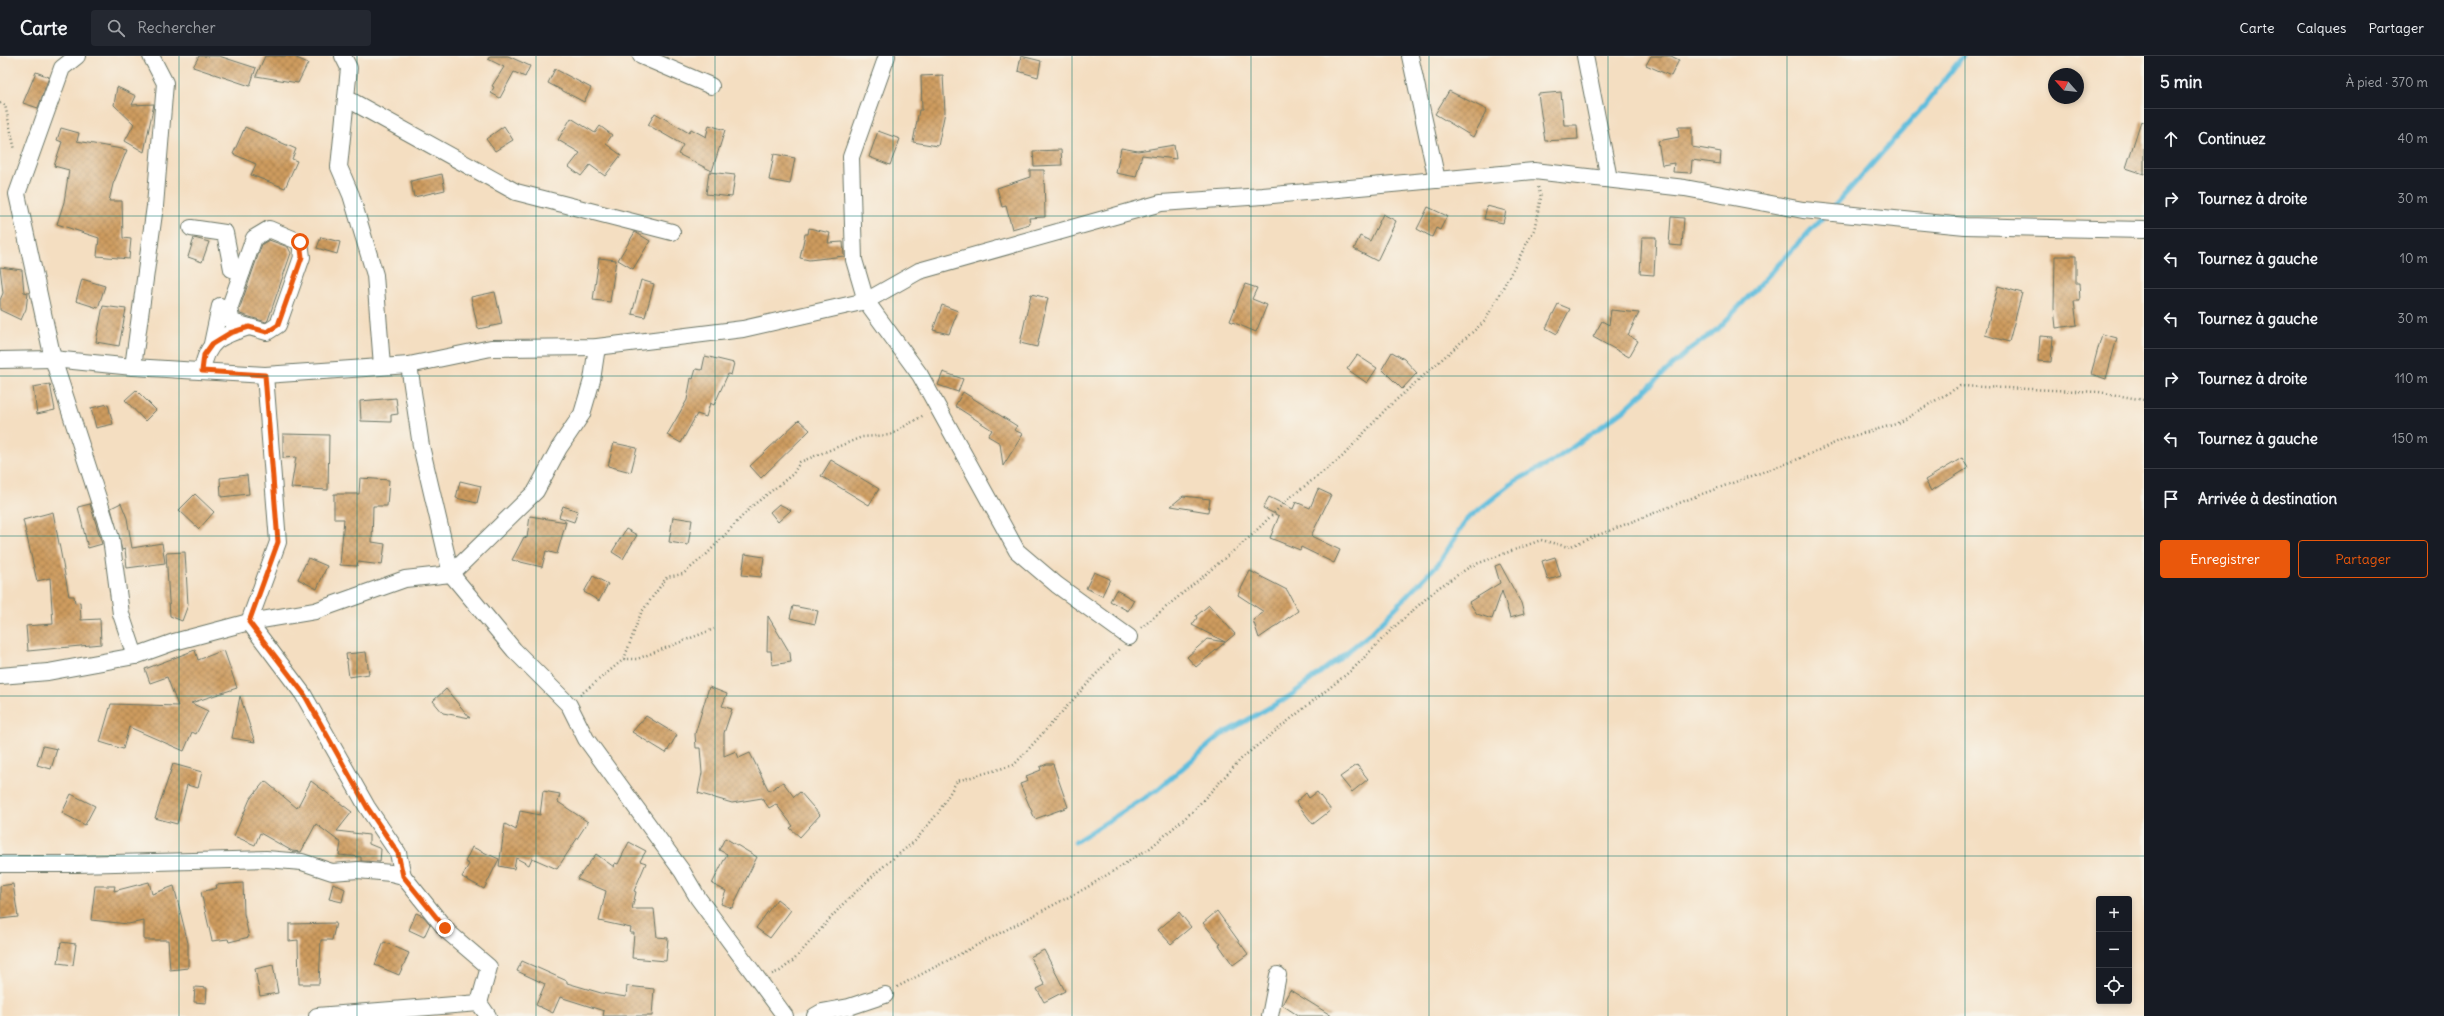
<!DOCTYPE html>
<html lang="fr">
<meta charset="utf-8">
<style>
:root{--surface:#171b24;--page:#242831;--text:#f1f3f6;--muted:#9ea1a6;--line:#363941;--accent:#ea580c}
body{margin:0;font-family:Delius,sans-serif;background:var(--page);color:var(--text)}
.controls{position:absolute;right:12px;bottom:12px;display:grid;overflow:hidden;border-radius:4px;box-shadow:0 2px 6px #0003}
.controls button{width:36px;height:36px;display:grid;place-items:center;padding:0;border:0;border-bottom:1px solid var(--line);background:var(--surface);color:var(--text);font:20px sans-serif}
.compass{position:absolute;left:2048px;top:12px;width:36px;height:36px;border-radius:50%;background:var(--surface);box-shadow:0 2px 6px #0003;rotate:297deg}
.stop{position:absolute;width:12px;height:12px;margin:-9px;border:3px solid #ea580c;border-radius:50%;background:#fff}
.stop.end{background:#ea580c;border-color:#fff;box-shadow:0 1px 4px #0008}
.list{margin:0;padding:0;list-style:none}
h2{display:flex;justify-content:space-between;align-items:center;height:52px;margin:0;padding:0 16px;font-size:17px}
h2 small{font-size:13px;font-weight:400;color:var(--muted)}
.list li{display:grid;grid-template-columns:26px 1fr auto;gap:12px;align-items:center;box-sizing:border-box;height:60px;padding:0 16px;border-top:1px solid var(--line)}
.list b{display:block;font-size:15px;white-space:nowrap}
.list em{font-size:13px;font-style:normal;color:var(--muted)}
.actions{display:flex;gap:8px;padding:12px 16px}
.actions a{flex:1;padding:9px 0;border:1px solid var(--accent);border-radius:4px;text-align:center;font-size:14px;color:var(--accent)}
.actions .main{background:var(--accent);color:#fff}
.icon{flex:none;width:22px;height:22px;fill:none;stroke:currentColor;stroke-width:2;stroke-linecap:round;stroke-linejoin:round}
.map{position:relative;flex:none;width:2144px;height:960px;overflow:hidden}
header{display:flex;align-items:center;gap:24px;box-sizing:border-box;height:56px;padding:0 20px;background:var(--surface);border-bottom:1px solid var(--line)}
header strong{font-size:19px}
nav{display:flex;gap:22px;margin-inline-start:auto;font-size:14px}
.search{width:280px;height:36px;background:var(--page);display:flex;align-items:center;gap:10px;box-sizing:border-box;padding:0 14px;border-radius:4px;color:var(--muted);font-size:15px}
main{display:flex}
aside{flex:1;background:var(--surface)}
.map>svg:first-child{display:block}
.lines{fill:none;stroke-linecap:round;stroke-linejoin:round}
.stream{stroke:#5fbddd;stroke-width:5}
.building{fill:url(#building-cross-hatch)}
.minor-casing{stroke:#6a7565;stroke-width:18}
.path{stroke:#6a7565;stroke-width:2.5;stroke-dasharray:1 3;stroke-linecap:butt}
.minor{stroke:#fff;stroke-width:16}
.route{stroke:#ea580c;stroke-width:5}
.grid{fill:none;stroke:#0f766e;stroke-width:1;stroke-opacity:0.55}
</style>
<header>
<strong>Carte</strong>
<div class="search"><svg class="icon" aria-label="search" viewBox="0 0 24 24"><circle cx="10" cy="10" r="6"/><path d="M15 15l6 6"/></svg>Rechercher</div>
<nav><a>Carte</a><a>Calques</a><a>Partager</a></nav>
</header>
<main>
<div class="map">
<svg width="2144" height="960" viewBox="0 0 2144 960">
<defs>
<pattern id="building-cross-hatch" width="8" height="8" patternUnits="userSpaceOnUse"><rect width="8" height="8" fill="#ce9b5e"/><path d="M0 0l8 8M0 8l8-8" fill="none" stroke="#a7804e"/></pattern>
</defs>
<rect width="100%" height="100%" fill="#f7f3e8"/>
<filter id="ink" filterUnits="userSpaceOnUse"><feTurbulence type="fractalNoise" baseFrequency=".025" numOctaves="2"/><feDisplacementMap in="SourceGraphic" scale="8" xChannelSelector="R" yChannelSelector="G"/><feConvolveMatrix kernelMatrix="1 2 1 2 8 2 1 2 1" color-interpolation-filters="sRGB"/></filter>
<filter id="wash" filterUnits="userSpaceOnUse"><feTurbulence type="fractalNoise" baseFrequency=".012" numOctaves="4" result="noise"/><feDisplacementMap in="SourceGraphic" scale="16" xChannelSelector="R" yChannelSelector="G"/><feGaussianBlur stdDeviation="0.9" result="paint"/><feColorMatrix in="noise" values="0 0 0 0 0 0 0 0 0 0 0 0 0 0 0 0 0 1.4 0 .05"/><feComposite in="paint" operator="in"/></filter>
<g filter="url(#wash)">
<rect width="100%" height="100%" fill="#f4dec1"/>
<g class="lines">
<g class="stream">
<polyline points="1831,154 1924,50 1963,0"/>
<polyline points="1075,786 1157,734 1221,679 1290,640 1370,578 1439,507 1467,463 1515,425 1552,406 1624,354 1688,295 1719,272 1825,159"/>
</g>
</g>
<g id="blocks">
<g class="building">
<polygon points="199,0 219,0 256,12 250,30 193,11"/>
<polygon points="265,0 292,0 308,7 298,27 256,20"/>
<polygon points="490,0 508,0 530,10 525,21 514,16 500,42 491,37 494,31 492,30 504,11 488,3"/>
<polygon points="1021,0 1041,5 1038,21 1018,15"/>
<polygon points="1651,0 1671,0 1679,4 1671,20 1646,9"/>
<polygon points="555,13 591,32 584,46 548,27"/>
<polygon points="36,16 49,21 38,52 23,47"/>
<polygon points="943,19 945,56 938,90 913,86 919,54 922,54 921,20"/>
<polygon points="117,31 136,40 132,49 154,48 144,96 125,85 134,68 114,49"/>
<polygon points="1449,35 1487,54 1473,81 1435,58"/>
<polygon points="1561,36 1564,69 1577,69 1578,83 1545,85 1538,38"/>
<polygon points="655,57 689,77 691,73 706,81 709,69 725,74 712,115 678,98 683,89 648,69"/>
<polygon points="571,62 595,77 600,70 612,79 606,88 621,99 605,120 590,109 581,120 569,111 580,97 558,84"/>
<polygon points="2141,65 2144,66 2144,118 2126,112"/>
<polygon points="504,70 513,84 495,95 486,83"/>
<polygon points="245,71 296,93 292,103 297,105 285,132 251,119 256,108 233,98"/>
<polygon points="1678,71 1692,71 1692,91 1721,96 1720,108 1692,104 1691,117 1673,116 1674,107 1662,109 1658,85 1679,81"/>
<polygon points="61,72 79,77 77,85 127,94 113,128 109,145 122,145 123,182 131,183 129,203 97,200 99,182 57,168 64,146 69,114 54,110 62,86 57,84"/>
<polygon points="878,75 900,83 890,109 869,101"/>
<polygon points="1174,89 1176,103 1142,99 1136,121 1116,117 1121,92 1138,95"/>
<polygon points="1061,94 1062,109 1034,110 1033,95"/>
<polygon points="774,98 795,102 790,128 769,124"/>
<polygon points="1030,114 1044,114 1045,161 1029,162 1030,168 1012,173 1006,150 1002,151 997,132 1030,121"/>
<polygon points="709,116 735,119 732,141 706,138"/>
<polygon points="442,118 445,134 414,141 411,125"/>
<polygon points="1487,150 1506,155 1503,167 1484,163"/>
<polygon points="1428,151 1447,160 1440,174 1436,172 1432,181 1417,173"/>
<polygon points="1383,158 1396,165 1377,205 1354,193 1360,180 1370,185"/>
<polygon points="1671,161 1684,162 1682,190 1669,189"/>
<polygon points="809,172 830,177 828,187 843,186 844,200 809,204 800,202 805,178 808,178"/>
<polygon points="635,176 650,185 633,213 618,204"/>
<polygon points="321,181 340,186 337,198 317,192"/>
<polygon points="1642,181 1656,181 1654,219 1640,218"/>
<polygon points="194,182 209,186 202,206 188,201"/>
<polygon points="269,184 288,191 291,197 268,264 266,266 240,258 239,254 262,188"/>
<polygon points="2055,200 2076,200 2076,227 2079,227 2080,245 2074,245 2077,269 2056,272 2054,252"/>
<polygon points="599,202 616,204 610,246 593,244"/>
<polygon points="0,211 22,214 24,236 28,237 26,253 21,264 0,254 0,244 3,237"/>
<polygon points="82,223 105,230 98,252 76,245"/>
<polygon points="641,224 654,228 645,261 632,258"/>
<polygon points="1245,228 1257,232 1252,243 1267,249 1256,276 1230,265"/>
<polygon points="1998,230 2022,237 2009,286 1985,279"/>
<polygon points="495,236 502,268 478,273 471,241"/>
<polygon points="1031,238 1048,242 1037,291 1020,287"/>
<polygon points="1558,248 1570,253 1557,278 1546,272"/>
<polygon points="942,249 958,255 949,278 933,274"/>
<polygon points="103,250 126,253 119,290 96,286"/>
<polygon points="1611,254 1639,257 1628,279 1638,285 1629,301 1593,281 1602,265 1609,269"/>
<polygon points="2102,278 2117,282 2106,323 2091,318"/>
<polygon points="2040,280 2053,281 2051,306 2038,305"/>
<polygon points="1392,296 1404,303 1417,317 1402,333 1382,313"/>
<polygon points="1357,299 1377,312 1367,327 1347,313"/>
<polygon points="705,300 734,307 731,319 728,318 714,349 710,347 706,361 697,358 681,387 667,379 687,344 691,322 693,323 696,313 702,314"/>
<polygon points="943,316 963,323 958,336 938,329"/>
<polygon points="50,328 55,354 37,358 33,331"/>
<polygon points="136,334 156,354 145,365 125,344"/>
<polygon points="963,336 1017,370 1014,374 1023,378 1003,410 1000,387 988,380 992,374 955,350"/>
<polygon points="396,342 398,358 391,359 391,366 361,365 360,345"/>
<polygon points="108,348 113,368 96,372 91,352"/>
<polygon points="799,364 810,374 761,422 750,410"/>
<polygon points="283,378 329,379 328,434 291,432 296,401 283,402"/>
<polygon points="614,387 637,392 631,416 608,410"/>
<polygon points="1962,402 1968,412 1931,435 1925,424"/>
<polygon points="831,404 879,433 869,449 821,420"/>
<polygon points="247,419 249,438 221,441 220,422"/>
<polygon points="360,422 389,424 387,450 373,450 372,486 385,488 382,509 358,506 357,510 340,509 344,463 334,463 334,438 359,438"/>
<polygon points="460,425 481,430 477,447 456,442"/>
<polygon points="1318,433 1331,439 1311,480 1340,494 1334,507 1301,491 1300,494 1270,482 1279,460 1263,452 1269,441 1293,453 1296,446 1310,452"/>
<polygon points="195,438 214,456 199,473 179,454"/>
<polygon points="1183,440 1210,443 1208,456 1171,450"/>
<polygon points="121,447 127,462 132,492 162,487 165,507 127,512 125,493 122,494 111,452"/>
<polygon points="90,448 102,488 88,492 78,451"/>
<polygon points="779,448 791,454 778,466 770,456"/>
<polygon points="563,450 578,455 574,466 559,461"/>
<polygon points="53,456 69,540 74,540 75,547 80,546 81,564 100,563 101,588 28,595 26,570 53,568 50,522 37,525 23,464"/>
<polygon points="530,460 566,466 557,498 546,495 542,511 512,504 524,481 527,482"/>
<polygon points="673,461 692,464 688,489 669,486"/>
<polygon points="626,473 637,479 623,503 612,496"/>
<polygon points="185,496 188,549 182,565 170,560 166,497"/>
<polygon points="745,498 764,501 761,521 742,519"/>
<polygon points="1555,501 1561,520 1548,524 1542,505"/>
<polygon points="308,502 327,510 317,533 298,523"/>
<polygon points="1500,508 1521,547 1524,558 1510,562 1502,535 1492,563 1477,558 1469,546 1500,527 1495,510"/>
<polygon points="1250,515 1287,534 1298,555 1259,582 1253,564 1264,556 1238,539"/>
<polygon points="1094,516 1110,523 1102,540 1086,532"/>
<polygon points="593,520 608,528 599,545 584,536"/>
<polygon points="1116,534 1134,544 1128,555 1110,545"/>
<polygon points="1209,549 1235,578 1196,611 1187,601 1207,583 1225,586 1192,569 1197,562 1196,560"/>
<polygon points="793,550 818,555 815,568 790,562"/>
<polygon points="768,560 790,597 791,606 772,609 771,595 767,595"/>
<polygon points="195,594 198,604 224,594 237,632 191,647 208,655 196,678 192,676 184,695 129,671 123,693 100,686 111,648 178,650 167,621 150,627 145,613"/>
<polygon points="366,596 369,618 349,621 346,598"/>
<polygon points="709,631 727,638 722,650 732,653 724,677 724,700 736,695 739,702 750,697 769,735 783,726 794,741 800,736 820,759 800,781 790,772 793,770 776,748 769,752 762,742 732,747 698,737 702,717 700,692 696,692 695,678"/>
<polygon points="446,633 470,662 443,657 433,645"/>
<polygon points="240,640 255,686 232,682"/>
<polygon points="646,660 677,679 666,697 632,676"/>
<polygon points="43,690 57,693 51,713 37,709"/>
<polygon points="173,708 202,716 198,732 187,729 177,768 155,762"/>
<polygon points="1047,708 1053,708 1068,751 1035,763 1020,728 1028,725 1026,720 1041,714 1040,711"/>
<polygon points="1357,709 1368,723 1352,736 1340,721"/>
<polygon points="265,725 297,752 311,725 352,756 337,775 369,779 369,788 381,793 380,806 361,805 361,801 339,799 341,787 316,768 301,796 292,795 260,777 255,789 234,780 250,743"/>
<polygon points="543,735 560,738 558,746 588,766 557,813 532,802 529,809 516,802 514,813 499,810 505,768 516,774 520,755 540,759"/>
<polygon points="1317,736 1331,754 1313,768 1296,746 1306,737 1309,742"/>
<polygon points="71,738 95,750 85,769 62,757"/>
<polygon points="725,782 757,801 732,852 721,848 726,835 712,828 727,798 719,794"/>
<polygon points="629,786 646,795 640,805 646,807 634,835 636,836 632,853 654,853 657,881 668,882 666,905 632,902 634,877 630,877 631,872 599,865 606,835 577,823 596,798 614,811 615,807 618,808"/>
<polygon points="472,791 499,803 484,833 462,821 469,808 465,806"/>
<polygon points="149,826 152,838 174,830 188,887 188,912 170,914 168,884 144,884 144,865 128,868 91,864 95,830 115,830 114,835"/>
<polygon points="243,827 244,858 249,881 229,886 228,883 212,885 201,836 217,832 216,829"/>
<polygon points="333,827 345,833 342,846 329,843"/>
<polygon points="13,828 18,861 0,863 0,830"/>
<polygon points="777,843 791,854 770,882 756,872"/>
<polygon points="1217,855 1248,898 1233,909 1219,889 1221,888 1203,867"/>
<polygon points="1179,856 1191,871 1171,888 1158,874"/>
<polygon points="416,857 423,860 430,868 424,881 409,874"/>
<polygon points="336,867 332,884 321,884 319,928 299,928 298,884 289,885 289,868"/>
<polygon points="61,886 76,888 73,909 58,907"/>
<polygon points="384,886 409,897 399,919 375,909"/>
<polygon points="1044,894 1065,935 1044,946 1037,933 1045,929 1030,901"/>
<polygon points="522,905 567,925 567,927 601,937 626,941 627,930 654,933 652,960 603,960 604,955 560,941 553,957 536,949 545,928 517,915"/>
<polygon points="273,909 278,937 260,940 255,913"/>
<polygon points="195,931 207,932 206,947 194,946"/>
<polygon points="1290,934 1332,960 1299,960 1282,949"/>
</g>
</g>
</g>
<g filter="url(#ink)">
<use href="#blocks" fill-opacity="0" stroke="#6a7565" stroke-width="1"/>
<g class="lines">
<defs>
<g id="minor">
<polyline points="343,0 349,12 339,111 351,139 375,219 382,310"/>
<polyline points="641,0 711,30"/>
<polyline points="887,0 851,101 854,204 866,245 920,319 1017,495 1057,529 1129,581"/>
<polyline points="1410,0 1437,124"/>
<polyline points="1585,0 1609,123"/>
<polyline points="346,42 516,136 672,176"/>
<polyline points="191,172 225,177 232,213 242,216"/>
<polygon points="269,173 300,186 302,201 278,269 267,276 232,266 229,253 254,182"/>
<polyline points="212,288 220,250 229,253"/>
<polyline points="0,304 53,303 17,138 62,12 77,0"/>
<polyline points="409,309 421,390 451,518"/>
<polyline points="133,311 155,150 165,27 151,0"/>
<path d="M202 315C207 284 221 280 249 271"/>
<polyline points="265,319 278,486 249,566 303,638 367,751 398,797 403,820"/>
<polyline points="451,518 536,435 559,392 582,358 592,324 597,291"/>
<polyline points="135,600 121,558 111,482 53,303 133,311 265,319 409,309 491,292 597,291 743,273 866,245 919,215 1161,147 1263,140 1534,115 1685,132 1803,154 1965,170 2144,174"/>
<polyline points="0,620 48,616 135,600 174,586 249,566 315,555 405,523 451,518 514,594 569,649 586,683 682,815 698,842 785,960"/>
<polyline points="0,808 76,808 266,803 302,806 332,816 358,814 391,817 403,820 448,876 489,911 479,947"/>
<polyline points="317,960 479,947 488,960"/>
<polyline points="815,960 822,956 849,951 885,939"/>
<polyline points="1270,960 1278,919"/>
</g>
</defs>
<use href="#minor" class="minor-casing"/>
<g class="path">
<polyline points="0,47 5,49 15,94"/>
<polyline points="1141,572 1250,481 1287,444 1342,401 1386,353 1485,265 1534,174 1541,141 1538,131"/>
<polyline points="624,603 641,557 667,521 683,518 707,498 751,451 793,418 800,406 862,381 890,379 924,359"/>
<polyline points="580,639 624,603 637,603 714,573"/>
<polyline points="772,918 780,915 794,904 843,848 879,814 915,785 938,757 957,725 1014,709 1119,593"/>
<polyline points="897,931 1086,832 1150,792 1192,756 1243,701 1353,613 1392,573 1438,532 1471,510 1541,484 1568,491 1702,438 1796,404 1846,382 1896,368 1960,330 2099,336 2144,344"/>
</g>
<use href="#minor" class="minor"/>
</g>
</g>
<g class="lines" filter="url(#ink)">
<polyline class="route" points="300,186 302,201 278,269 267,276 249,271 230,277 212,288 204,299 202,315 265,319 278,486 249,566 304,638 367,751 398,797 403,820 445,872"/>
</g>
<path class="grid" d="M179 0V960M357 0V960M536 0V960M715 0V960M893 0V960M1072 0V960M1251 0V960M1429 0V960M1608 0V960M1787 0V960M1965 0V960M0 160H2144M0 320H2144M0 480H2144M0 640H2144M0 800H2144"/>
</svg>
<div class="controls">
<button>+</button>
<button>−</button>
<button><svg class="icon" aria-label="locate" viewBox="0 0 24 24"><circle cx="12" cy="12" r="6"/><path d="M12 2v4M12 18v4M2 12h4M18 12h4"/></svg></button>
</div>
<svg class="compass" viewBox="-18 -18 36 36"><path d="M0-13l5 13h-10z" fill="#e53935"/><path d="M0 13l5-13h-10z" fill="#9ea1a6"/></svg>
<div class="stop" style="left:300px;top:186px"></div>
<div class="stop end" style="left:445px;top:872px"></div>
</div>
<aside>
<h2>5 min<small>À pied · 370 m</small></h2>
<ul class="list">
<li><svg class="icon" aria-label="ahead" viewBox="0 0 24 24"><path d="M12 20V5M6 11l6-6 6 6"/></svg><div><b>Continuez</b></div><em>40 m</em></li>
<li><svg class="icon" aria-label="right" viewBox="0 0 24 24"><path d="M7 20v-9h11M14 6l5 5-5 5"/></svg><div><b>Tournez à droite</b></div><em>30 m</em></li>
<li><svg class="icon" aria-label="left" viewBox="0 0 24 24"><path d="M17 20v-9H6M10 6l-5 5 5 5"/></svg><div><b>Tournez à gauche</b></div><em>10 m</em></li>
<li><svg class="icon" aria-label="left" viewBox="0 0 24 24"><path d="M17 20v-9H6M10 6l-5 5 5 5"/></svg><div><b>Tournez à gauche</b></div><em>30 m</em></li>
<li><svg class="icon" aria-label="right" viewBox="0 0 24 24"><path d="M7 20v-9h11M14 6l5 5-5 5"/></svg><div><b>Tournez à droite</b></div><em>110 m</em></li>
<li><svg class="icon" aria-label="left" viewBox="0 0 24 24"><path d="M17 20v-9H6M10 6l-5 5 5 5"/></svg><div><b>Tournez à gauche</b></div><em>150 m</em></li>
<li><svg class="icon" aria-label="arrive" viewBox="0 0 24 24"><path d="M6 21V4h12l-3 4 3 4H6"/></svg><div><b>Arrivée à destination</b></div></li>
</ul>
<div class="actions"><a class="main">Enregistrer</a><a>Partager</a></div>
</aside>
</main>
